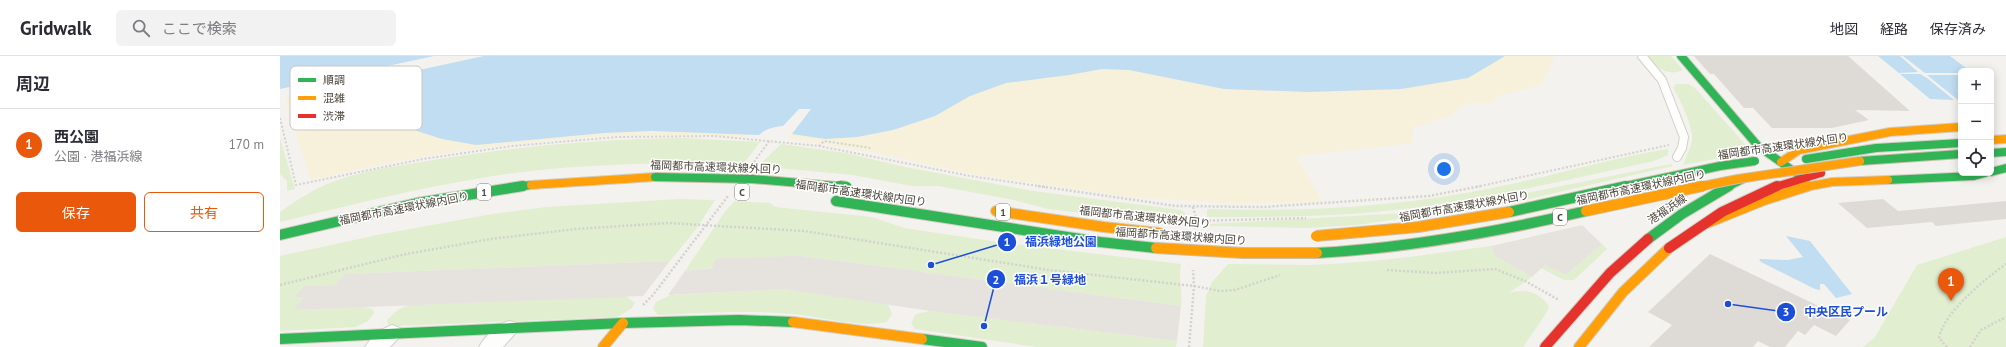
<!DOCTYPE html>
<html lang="ja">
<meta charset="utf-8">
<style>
:root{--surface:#fff;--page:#f2f2f3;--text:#2b2b33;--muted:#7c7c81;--line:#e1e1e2;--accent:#ea580c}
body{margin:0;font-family:"PT Sans","Noto Sans JP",sans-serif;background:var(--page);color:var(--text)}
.controls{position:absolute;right:12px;top:12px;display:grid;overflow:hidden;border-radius:6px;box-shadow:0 2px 10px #0003}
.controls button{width:36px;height:36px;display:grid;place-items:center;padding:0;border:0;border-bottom:1px solid var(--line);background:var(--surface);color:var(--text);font:20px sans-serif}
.you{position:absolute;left:1164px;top:113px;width:14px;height:14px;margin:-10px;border:3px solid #fff;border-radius:50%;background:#1a73e8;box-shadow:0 0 0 6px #1a73e833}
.badge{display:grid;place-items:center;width:26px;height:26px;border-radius:50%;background:var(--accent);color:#fff;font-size:13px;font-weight:700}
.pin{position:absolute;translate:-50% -33px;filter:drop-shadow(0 1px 2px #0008)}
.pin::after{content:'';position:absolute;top:21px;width:14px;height:12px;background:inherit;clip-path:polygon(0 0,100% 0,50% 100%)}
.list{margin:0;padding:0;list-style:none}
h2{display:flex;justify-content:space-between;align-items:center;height:52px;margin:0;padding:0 16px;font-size:17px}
h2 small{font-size:13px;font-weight:400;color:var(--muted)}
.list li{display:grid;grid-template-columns:26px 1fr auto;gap:12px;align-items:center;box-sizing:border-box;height:72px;padding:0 16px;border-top:1px solid var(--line)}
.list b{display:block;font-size:15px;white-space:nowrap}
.list p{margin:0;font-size:13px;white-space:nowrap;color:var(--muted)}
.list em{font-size:13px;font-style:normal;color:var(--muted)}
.actions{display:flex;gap:8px;padding:12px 16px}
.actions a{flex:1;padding:9px 0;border:1px solid var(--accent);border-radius:6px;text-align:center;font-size:14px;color:var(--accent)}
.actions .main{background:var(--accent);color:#fff}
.icon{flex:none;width:22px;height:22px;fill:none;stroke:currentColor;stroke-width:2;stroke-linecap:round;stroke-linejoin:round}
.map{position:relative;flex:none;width:1726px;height:291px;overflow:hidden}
header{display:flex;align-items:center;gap:24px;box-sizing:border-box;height:56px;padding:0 20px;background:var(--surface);border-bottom:1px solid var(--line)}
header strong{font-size:19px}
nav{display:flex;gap:22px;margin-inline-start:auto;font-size:14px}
.search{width:280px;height:36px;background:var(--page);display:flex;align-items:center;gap:10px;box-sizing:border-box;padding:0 14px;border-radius:6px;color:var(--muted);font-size:15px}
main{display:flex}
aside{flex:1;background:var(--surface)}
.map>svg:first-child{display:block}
.green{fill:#e1eecf}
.sand{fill:#f7f0da}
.parking{fill:#e6e3df}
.water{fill:#c0ddf1}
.building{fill:#dedbd6}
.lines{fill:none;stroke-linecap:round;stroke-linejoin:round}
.lane-casing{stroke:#d2d0cb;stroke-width:10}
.street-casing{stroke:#d2d0cb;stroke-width:2}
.fast-far1-casing{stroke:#d3cfc5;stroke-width:10}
.fast-casing{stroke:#d3cfc5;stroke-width:12}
.slow-far1-casing{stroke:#d3cfc5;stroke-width:10}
.slow-casing{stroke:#d3cfc5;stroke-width:12}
.jam-far1-casing{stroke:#d3cfc5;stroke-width:10}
.jam-casing{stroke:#d3cfc5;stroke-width:12}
.path-far1{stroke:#d3d2cc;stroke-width:2;stroke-dasharray:2 2;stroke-linecap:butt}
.path{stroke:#d3d2cc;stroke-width:2.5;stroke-dasharray:2 2;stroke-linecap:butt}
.lane{stroke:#fdfdfc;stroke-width:8}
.street{fill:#fdfdfc;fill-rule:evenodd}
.fast-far1{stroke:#30b455;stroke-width:8}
.fast{stroke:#30b455;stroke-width:10}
.slow-far1{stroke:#ff9f0a;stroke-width:8}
.slow{stroke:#ff9f0a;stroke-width:10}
.jam-far1{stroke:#e5322d;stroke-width:8}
.jam{stroke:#e5322d;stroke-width:10}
.fast-bridge-far1-casing{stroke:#ccbfa9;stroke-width:10;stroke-linecap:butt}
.fast-bridge-casing{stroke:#ccbfa9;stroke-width:12;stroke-linecap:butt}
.slow-bridge-far1-casing{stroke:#ccbfa9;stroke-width:10;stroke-linecap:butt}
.slow-bridge-casing{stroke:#ccbfa9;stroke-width:12;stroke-linecap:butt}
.fast-bridge-far1{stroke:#30b455;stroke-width:8}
.fast-bridge{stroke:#30b455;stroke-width:10}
.slow-bridge-far1{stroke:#ff9f0a;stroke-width:8}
.slow-bridge{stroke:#ff9f0a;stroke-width:10}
.labels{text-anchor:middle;stroke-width:3;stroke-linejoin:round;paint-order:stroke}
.shield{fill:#fff;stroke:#817c74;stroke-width:1}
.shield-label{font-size:10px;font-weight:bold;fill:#4b4439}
.street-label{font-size:11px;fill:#4b4439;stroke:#fff}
.key{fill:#fff;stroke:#c9c7c4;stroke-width:1}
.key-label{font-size:11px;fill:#4b4439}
.leader{fill:none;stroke:#1d4ed8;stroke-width:1.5}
.callout-dot{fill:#1d4ed8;stroke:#fff;stroke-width:1.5}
.mark-label{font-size:12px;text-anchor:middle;font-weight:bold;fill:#fff}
.callout-label{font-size:12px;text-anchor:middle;font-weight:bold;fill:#1d4ed8;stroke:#fff;stroke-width:3;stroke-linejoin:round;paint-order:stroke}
</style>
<header>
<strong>Gridwalk</strong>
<div class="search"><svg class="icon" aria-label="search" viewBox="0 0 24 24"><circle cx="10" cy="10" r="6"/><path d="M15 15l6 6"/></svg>ここで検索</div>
<nav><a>地図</a><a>経路</a><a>保存済み</a></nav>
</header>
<main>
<aside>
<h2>周辺<small></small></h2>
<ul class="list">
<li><span class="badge">1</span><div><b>西公園</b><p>公園 · 港福浜線</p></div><em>170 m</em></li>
</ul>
<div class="actions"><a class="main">保存</a><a>共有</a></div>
</aside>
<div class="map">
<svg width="1726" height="291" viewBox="0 0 1726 291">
<rect width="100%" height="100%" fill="#f4f2ee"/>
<g class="green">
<path d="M1368 0H1391L1403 14C1388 21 1377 12 1368 0Z"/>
<path d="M1396 28H1408L1415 32 1472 96 1403 109C1406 101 1410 93 1412 85 1414 73 1400 42 1393 32Z"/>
<polygon points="0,82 15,133 7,135 7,125 0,118"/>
<path d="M404 82 480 86 464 107C376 107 288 107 201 122 134 133 66 150 0 166V156C17 144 35 132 55 125 88 113 125 109 159 103 241 90 322 83 404 82Z"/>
<polygon points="501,88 566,97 625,111 753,135 901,154 906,158 908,170 768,153 734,144 658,130 632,130 572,119 478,110"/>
<path d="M1388 93V99L1374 105C1291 123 1208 143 1124 153 1059 161 992 161 927 161V153C1024 156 1122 151 1217 131 1274 120 1330 102 1388 93Z"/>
<polygon points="1391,108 1393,110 1235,146 1077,169 1025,172 928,170 928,168 1127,157 1227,141"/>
<polygon points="399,143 435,144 417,172 390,205 65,218 55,229 24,230 13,241 25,241 13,254 84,251 93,253 94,257 88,265 76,271 0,275 0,200 97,179 212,158 266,151"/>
<path d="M455 145 490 147 495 151 592 161 624 172 718 186 901 208C898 222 903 235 901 250L522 200 405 215 446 154Z"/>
<polygon points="1726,181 1726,291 1583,291 1595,281 1637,209"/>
<polygon points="1322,188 1327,193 1294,224 1284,224 1261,212 1265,208 1286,219"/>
<path d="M1211 190 1215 200 1252 221 1229 237C1246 232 1259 236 1269 250L1267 256 1243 291H923L926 240 932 226 948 208C975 208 1003 209 1030 209 1091 207 1152 198 1211 190Z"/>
<path d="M504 233 608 248 612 258 607 266C576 272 544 261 513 258 467 254 424 257 378 259L373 253 376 246 391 239Z"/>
<polygon points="346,240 355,247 352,252 337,261 115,270 108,268 107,264 119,253 129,249"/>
<polygon points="650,255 897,285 896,291 757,291 635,273 631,267 636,258"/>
</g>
<path class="sand" d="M1219 0H1275L1261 29 1218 40 1212 47H1189L1178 53 1172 59 1133 72 1132 87 1016 100 1042 146 946 147 850 141 692 118 598 97 508 82 534 52 522 50 470 72 468 81C320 72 175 90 31 124L5 42 122 19Z"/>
<g class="parking">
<polygon points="1302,169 1322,188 1286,219 1265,209 1252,221 1215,200 1211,190"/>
<polygon points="522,200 901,250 897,285 650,255 504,233 388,239 405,215 432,212 437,202"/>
<polygon points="390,205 363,240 13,254 24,241 13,241 24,230 55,229 65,218"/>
</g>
<g class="water">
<polygon points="0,0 154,0 0,33"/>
<path d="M204 0H1225L1188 22 1121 33 1029 36 944 33 849 14 822 13 789 19 726 27 690 40 655 60 613 74 577 81 545 83 512 78 531 53H519L503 70C494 71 485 73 479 79L372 75 324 77 196 89 162 83 131 73 112 61 101 50 98 42 102 22Z"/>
<polygon points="1598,0 1620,0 1638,16 1619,17"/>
<polygon points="1623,0 1670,0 1690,15 1681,15 1681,17 1645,17"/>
<polygon points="1620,18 1640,18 1647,22 1674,44 1650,43"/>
<polygon points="1647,19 1681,19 1681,44 1678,44"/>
<polygon points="1506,180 1530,185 1572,238 1556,242 1544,228 1540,228 1540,234 1535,233 1481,206 1479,203 1508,204 1523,201"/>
</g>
<g class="building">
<polygon points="1414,0 1568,0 1630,55 1575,54 1589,64 1552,72 1492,72 1473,52 1464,52 1434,18 1430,18"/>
<polygon points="1603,143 1618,155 1726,145 1726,163 1656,170 1652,166 1587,172 1558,147"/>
<polygon points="1430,198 1528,245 1547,254 1548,252 1570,264 1556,280 1534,269 1525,279 1518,275 1505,291 1490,291 1478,285 1473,291 1369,291 1392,269 1368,256"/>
</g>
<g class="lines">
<defs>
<polyline id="lane" points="1362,0 1382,24 1404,81 1402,92 1397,101"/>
<g id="street">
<path d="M229 265 236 267 240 272 223 291H199C205 280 217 268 229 265Z"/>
<path d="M112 269 120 272 123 277 110 291H85C91 281 101 273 112 269Z"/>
</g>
<g id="fast-far1">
<polyline points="1401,0 1478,90 1519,119"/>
<polyline points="1711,97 1726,96"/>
<polyline points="1526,103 1596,92 1681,87"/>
<polyline points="1711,116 1726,112"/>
<polyline points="1608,124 1694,120 1705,117"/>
<polyline points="236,131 251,129"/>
<polyline points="1447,131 1463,123"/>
</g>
<g id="fast">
<polyline points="556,145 820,186 876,192"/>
<polyline points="0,179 137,147 243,130"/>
<polyline points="1368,183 1402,158 1449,130"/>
<polyline points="0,283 343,267 459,264 513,266"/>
<polyline points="642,283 702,291"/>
</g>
<g id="slow-far1">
<polyline points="1711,84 1726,83"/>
<polyline points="1501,106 1519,94 1610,76 1681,71"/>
<polyline points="251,129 375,121"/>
<polyline points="1525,131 1552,126 1608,124"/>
</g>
<g id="slow">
<polyline points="716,155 824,171 879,177"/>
<polyline points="1427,167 1484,144 1528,130"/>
<polyline points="513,266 642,283"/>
<polyline points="323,291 343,267"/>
<polyline points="1299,291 1343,236 1389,192"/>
</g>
<polyline id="jam-far1" points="1495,131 1541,117"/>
<g id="jam">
<polyline points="1389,192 1442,156 1497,130"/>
<polyline points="1265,291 1330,217 1368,183"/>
</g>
</defs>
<use href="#lane" class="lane-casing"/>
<use href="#street" class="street-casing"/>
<use href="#fast-far1" class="fast-far1-casing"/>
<use href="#fast" class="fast-casing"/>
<use href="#slow-far1" class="slow-far1-casing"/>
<use href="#slow" class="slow-casing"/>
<use href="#jam-far1" class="jam-far1-casing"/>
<use href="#jam" class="jam-casing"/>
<g class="path-far1">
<polyline points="0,62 16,129 143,103 232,90 337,81 435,80 539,90 690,120 765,131"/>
<polyline points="539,90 544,85 591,92"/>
<polyline points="474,106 490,84"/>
<polyline points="1196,131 1389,89"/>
</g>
<g class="path">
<polyline points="758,130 896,150 983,151 1149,140 1201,130"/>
<polyline points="913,151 917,166 916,175"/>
<polyline points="917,165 1026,162"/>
<polyline points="1107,214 1155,217 1215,213 1245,225 1279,244"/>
<polyline points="0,229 126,198 211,183 296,173 388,167 524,175 769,214 914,230 940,235 955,234 1000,219"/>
<polyline points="363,249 373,239 448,140"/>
<polyline points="909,291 914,230 913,214"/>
<path d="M1667 291 1659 282C1664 256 1705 223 1726 208"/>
<polyline points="1690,291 1701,274 1726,261"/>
</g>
<use href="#lane" class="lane"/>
<use href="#street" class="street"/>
<use href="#fast-far1" class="fast-far1"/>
<use href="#fast" class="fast"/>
<use href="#slow-far1" class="slow-far1"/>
<use href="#slow" class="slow"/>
<use href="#jam-far1" class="jam-far1"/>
<use href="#jam" class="jam"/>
<defs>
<g id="fast-bridge-far1">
<polyline points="1580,105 1681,98"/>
<polyline points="375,121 472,123 567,131"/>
<polyline points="1342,131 1440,110 1475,105"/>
</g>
<g id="fast-bridge">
<polyline points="559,130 567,131"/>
<polyline points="1229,156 1347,130"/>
<path d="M1037 197C1128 192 1217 176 1306 155"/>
</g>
<polyline id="slow-bridge-far1" points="1418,131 1458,123 1580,105"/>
<g id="slow-bridge">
<polyline points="1306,155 1423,130"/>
<polyline points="1036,180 1138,171 1229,156"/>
<polyline points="876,192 963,197 1037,197"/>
</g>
</defs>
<use href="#fast-bridge-far1" class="fast-bridge-far1-casing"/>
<use href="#fast-bridge" class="fast-bridge-casing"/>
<use href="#slow-bridge-far1" class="slow-bridge-far1-casing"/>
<use href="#slow-bridge" class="slow-bridge-casing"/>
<use href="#fast-bridge-far1" class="fast-bridge-far1"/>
<use href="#fast-bridge" class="fast-bridge"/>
<use href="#slow-bridge-far1" class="slow-bridge-far1"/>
<use href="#slow-bridge" class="slow-bridge"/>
</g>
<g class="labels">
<g class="shield">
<rect x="197" y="128" width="14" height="16" rx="3"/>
<rect x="455" y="128" width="14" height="16" rx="3"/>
<rect x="716" y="148" width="14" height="16" rx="3"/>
<rect x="1273" y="153" width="14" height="16" rx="3"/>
</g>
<g class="shield-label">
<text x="204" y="140">1</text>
<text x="462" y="140">C</text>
<text x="723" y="160">1</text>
<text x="1280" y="165">C</text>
</g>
<g class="street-label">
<text transform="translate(1503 90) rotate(-8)" y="4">福岡都市高速環状線外回り</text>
<text transform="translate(436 111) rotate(2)" y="4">福岡都市高速環状線外回り</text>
<text transform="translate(1361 131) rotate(-12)" y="4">福岡都市高速環状線内回り</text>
<text transform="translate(581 137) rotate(8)" y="4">福岡都市高速環状線内回り</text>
<text transform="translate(1184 150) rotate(-10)" y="4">福岡都市高速環状線外回り</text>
<text transform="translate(124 152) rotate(-11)" y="4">福岡都市高速環状線内回り</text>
<text transform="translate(1387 153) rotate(-34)" y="4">港福浜線</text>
<text transform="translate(865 161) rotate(6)" y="4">福岡都市高速環状線外回り</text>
<text transform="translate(901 180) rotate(4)" y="4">福岡都市高速環状線内回り</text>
</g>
</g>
<rect x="10" y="10" width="132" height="64" rx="6" class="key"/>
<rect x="18" y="22" width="18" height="4" fill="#30b455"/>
<rect x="18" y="40" width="18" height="4" fill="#ff9f0a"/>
<rect x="18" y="58" width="18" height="4" fill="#e5322d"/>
<g class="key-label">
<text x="43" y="28">順調</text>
<text x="43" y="46">混雑</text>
<text x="43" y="64">渋滞</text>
</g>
<path class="leader" d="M651 209L727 186M704 270L716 223M1448 248L1506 256"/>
<g class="callout-dot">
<circle cx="651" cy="209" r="4"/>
<circle cx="704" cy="270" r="4"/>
<circle cx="1448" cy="248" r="4"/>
<circle cx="727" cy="186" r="10"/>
<circle cx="716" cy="223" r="10"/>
<circle cx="1506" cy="256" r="10"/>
</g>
<g class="mark-label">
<text x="727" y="190">1</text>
<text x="716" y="228">2</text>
<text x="1506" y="260">3</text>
</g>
<g class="callout-label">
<text x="781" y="190">福浜緑地公園</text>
<text x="770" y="228">福浜１号緑地</text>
<text x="1566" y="260">中央区民プール</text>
</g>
</svg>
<div class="controls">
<button>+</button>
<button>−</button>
<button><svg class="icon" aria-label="locate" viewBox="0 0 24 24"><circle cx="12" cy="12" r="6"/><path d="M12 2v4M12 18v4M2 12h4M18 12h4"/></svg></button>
</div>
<div class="you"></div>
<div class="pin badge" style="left:1671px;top:245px">1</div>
</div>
</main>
